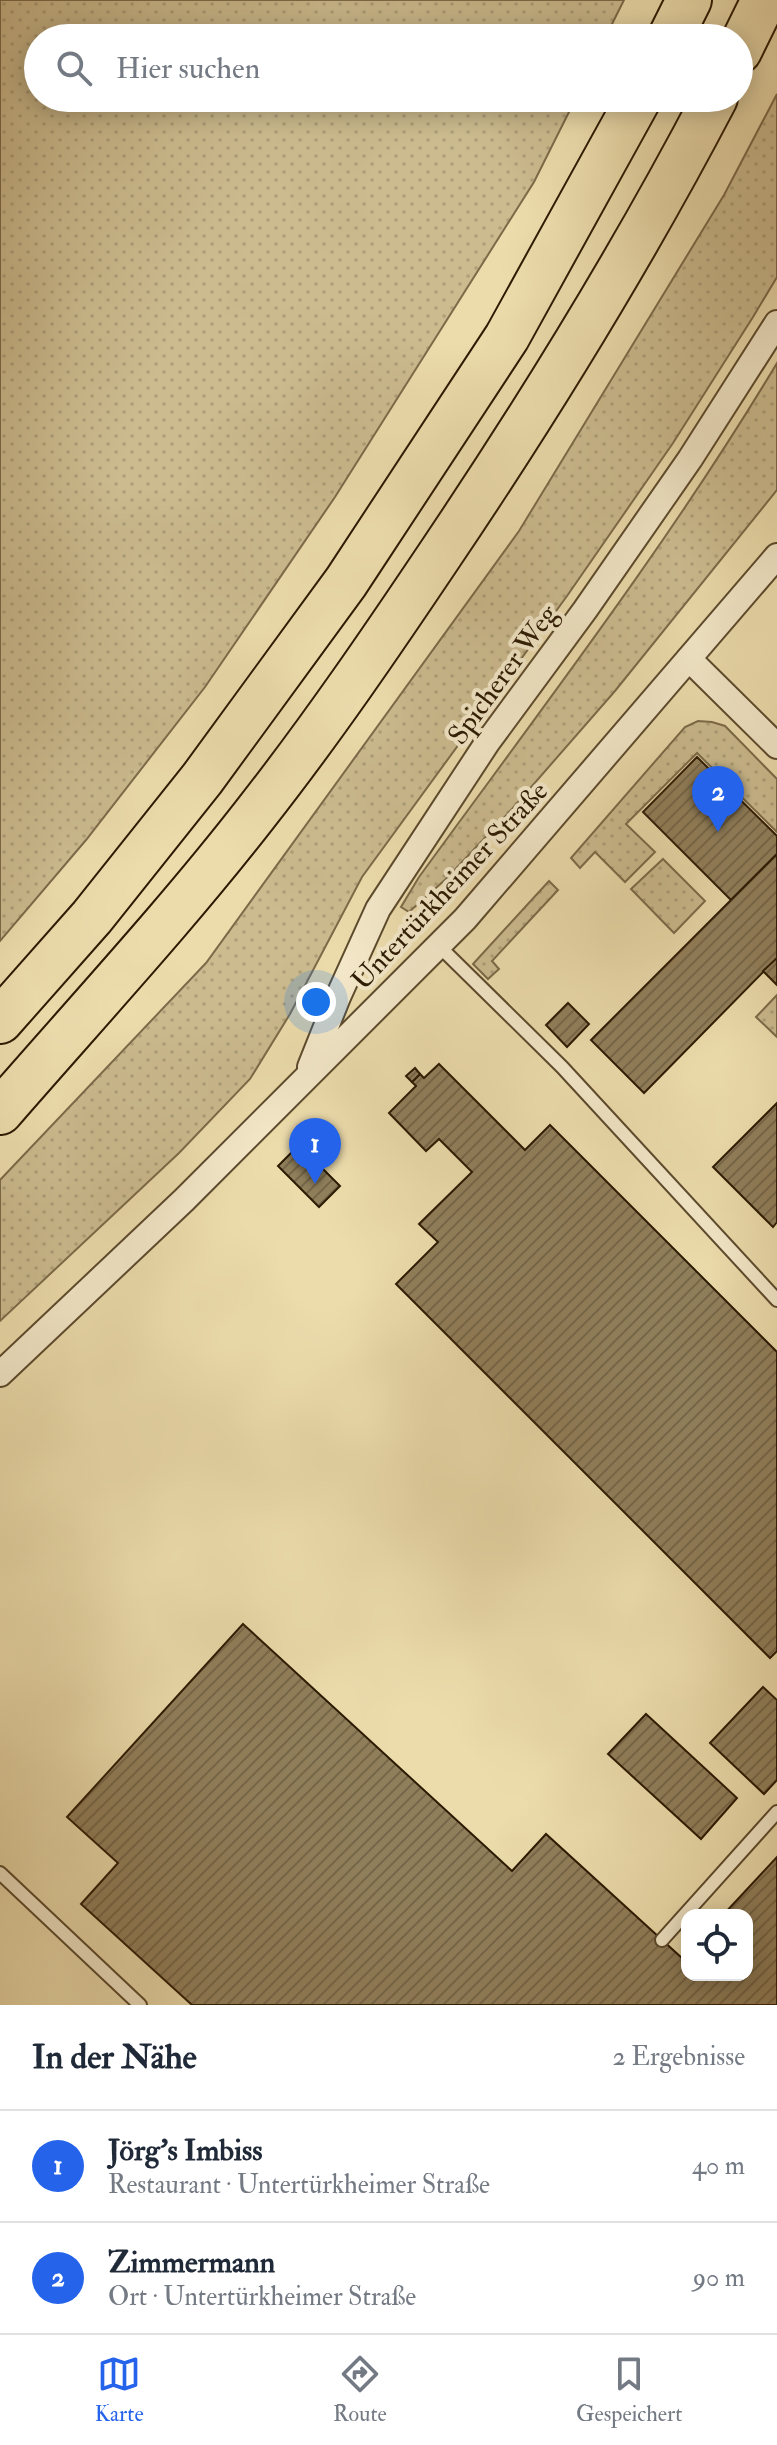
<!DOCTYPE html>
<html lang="de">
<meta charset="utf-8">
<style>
:root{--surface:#fff;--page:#f6f6f7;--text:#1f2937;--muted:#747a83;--line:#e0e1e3;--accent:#2563eb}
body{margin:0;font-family:"IM FELL Double Pica",serif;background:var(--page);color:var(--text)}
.controls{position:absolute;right:24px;bottom:24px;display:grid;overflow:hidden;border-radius:16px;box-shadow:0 4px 20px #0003}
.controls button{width:72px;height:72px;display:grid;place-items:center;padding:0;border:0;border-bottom:2px solid var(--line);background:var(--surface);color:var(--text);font:40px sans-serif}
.you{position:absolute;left:316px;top:1002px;width:28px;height:28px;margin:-20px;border:6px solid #fff;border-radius:50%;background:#1a73e8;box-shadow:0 0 0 12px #1a73e833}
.badge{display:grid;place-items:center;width:52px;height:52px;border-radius:50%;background:var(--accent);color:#fff;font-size:26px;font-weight:700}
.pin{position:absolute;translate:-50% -66px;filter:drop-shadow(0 2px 4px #0008)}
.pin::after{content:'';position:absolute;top:42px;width:28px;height:24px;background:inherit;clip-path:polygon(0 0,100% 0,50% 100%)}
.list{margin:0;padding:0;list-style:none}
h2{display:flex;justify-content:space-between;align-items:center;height:104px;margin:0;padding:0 32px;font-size:34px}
h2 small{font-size:26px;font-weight:400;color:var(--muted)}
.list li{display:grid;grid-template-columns:52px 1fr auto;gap:24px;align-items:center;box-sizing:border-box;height:112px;padding:0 32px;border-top:2px solid var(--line)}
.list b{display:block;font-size:30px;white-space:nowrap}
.list p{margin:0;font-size:26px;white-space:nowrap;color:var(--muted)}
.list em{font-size:26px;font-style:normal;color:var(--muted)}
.icon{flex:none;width:44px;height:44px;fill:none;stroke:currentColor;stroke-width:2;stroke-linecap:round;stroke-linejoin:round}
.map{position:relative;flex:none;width:777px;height:2005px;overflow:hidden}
.search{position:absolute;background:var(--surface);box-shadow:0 4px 20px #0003;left:24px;right:24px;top:24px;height:88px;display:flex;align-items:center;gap:20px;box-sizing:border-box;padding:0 28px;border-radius:44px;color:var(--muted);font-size:30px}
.sheet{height:328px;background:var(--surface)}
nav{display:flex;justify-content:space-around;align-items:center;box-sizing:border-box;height:112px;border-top:2px solid var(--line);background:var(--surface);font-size:22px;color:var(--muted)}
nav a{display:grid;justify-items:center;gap:4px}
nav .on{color:var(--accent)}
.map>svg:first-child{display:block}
.grass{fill:url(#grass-dots);stroke:#7c6a49;stroke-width:2}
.building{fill:url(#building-hatch);stroke:#2c1a03;stroke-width:2}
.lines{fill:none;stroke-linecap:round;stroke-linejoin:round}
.lane-casing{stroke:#5c4a2d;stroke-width:16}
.street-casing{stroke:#5c4a2d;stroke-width:28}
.highway-casing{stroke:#2c1a03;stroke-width:48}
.lane{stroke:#f3e8c9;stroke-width:12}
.street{stroke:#f3e8c9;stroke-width:24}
.highway{stroke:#ecdcac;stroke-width:44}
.labels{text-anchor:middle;stroke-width:8;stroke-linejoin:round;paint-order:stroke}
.street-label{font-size:28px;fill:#2c1a03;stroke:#f3e8c9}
</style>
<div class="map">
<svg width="777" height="2005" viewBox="0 0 777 2005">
<defs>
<pattern id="grass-dots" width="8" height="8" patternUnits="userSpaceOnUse" patternTransform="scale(2)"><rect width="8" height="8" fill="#cbbb8f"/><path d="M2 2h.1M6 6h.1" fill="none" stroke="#aea07a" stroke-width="1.8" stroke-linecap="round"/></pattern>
<pattern id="building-hatch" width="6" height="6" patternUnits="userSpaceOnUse" patternTransform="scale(2)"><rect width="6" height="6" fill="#907f5b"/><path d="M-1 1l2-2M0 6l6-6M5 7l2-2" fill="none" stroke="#766749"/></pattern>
</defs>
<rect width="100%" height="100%" fill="#ecdcac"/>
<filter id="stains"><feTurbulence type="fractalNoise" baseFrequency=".0025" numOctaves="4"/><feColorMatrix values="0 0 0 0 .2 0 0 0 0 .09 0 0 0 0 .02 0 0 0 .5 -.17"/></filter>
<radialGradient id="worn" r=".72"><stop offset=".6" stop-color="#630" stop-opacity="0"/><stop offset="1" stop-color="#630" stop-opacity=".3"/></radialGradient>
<g class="grass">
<polygon points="0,0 624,0 605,38 38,38 38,98 576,98 534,182 335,497 205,687 86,840 0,941"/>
<polygon points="777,94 777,277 753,317 673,443 567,596 362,877 290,1014 250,1079 179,1153 0,1321 0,1180 206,963 519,531 724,195"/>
<path d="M777 363V490L615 691 512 809 447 878 409 912 401 907 419 877C542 708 670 542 777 363Z"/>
<polygon points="698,721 712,722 725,726 777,779 777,832 697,753 626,824 655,852 625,882 595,852 580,868 571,858 685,727"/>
<polygon points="663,859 705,901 674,933 631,889"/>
<polygon points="549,881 558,890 492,961 499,969 488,979 473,964"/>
<polygon points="777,995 777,1037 756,1017"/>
</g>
<g class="building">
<polygon points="697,757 777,836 777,854 731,900 643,812"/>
<polygon points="777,854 777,958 644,1093 591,1040"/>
<polygon points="777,958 777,985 763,971"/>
<polygon points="568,1003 589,1024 567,1047 546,1025"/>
<polygon points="439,1064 525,1150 550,1125 777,1352 777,1651 770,1658 396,1284 438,1242 419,1224 472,1172 439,1139 426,1151 389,1113 416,1086 412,1082 420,1074 424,1078"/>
<polygon points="415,1068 420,1074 412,1082 406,1076"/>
<polygon points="777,1103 777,1222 773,1227 713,1167"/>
<polygon points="299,1145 340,1186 319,1207 278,1166"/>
<polygon points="243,1624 512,1871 546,1834 683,1959 687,1954 687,1975 747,1975 747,1915 723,1915 777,1857 777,2005 192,2005 81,1904 118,1863 67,1817"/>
<polygon points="763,1687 777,1700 777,1780 764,1794 710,1743"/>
<polygon points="646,1714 737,1798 701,1839 608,1754"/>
</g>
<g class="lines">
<defs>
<g id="lane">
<polyline points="439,946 562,1067 777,1300"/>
<polyline points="0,1873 140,2005"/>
<polyline points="662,1940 777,1812"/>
</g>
<g id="street">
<polyline points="689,659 777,746"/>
<polyline points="310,1067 338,997 378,909 487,743 585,610 690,459 777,323"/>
<polyline points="0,1374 184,1200 465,919 777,556"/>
</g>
<g id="highway">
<polyline points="670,38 689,0"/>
<polyline points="739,51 764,0"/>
<polyline points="0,1021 92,917 202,779 346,582 507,337 639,98"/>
<path d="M0 1112C86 1013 176 916 256 813 322 729 382 641 441 553 540 406 633 255 715 98"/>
</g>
</defs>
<use href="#lane" class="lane-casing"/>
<use href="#street" class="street-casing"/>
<use href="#highway" class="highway-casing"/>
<use href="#lane" class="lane"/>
<use href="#street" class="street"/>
<use href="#highway" class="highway"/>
</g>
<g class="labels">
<g class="street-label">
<text transform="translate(502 674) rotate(-54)" y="10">Spicherer Weg</text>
<text transform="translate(449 885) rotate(-47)" y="10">Untertürkheimer Straße</text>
</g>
</g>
<rect width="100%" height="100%" filter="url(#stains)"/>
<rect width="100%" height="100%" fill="url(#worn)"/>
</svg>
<div class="controls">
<button><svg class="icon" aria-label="locate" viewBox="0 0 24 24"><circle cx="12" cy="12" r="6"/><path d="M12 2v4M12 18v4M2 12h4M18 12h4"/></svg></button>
</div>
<div class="you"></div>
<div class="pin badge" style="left:315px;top:1184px">1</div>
<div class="pin badge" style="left:718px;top:832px">2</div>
<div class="search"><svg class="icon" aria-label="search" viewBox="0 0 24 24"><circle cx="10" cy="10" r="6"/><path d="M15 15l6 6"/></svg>Hier suchen</div>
</div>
<section class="sheet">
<h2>In der Nähe<small>2 Ergebnisse</small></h2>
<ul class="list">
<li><span class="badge">1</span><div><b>Jörg's Imbiss</b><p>Restaurant · Untertürkheimer Straße</p></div><em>40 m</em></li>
<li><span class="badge">2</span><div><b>Zimmermann</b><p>Ort · Untertürkheimer Straße</p></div><em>90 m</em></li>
</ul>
</section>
<nav>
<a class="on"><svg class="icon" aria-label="map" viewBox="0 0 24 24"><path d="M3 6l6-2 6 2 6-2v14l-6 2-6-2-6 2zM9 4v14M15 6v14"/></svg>Karte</a>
<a><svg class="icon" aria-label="directions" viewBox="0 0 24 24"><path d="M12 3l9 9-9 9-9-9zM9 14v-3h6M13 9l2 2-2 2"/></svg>Route</a>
<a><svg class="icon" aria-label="saved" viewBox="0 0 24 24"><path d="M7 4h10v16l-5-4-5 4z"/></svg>Gespeichert</a>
</nav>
